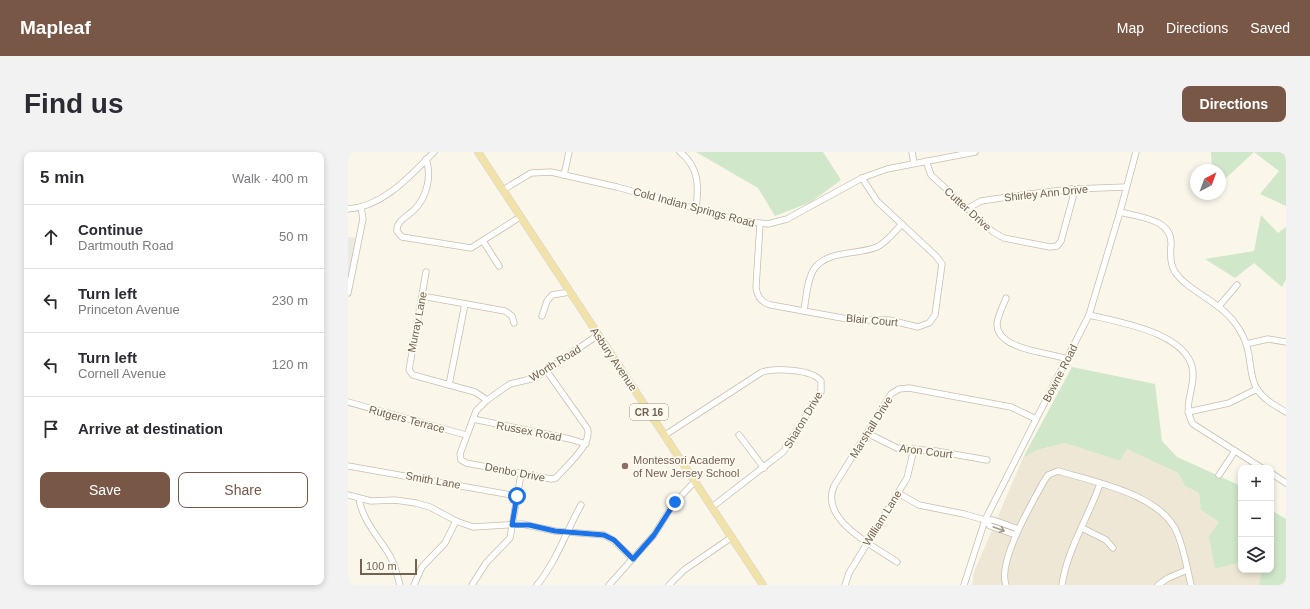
<!DOCTYPE html>
<meta charset="utf-8">
<style>
:root{--surface:#fff;--page:#f2f2f3;--text:#2b2b33;--muted:#7c7c81;--line:#e1e1e2;--accent:#785746}
body{margin:0;font-family:Arial,sans-serif;background:var(--page);color:var(--text)}
.controls{position:absolute;right:12px;bottom:12px;display:grid;overflow:hidden;border-radius:8px;box-shadow:0 2px 6px #0003}
.controls button{width:36px;height:36px;display:grid;place-items:center;padding:0;border:0;border-bottom:1px solid var(--line);background:var(--surface);color:var(--text);font:20px sans-serif}
.compass{position:absolute;left:842px;top:12px;width:36px;height:36px;border-radius:50%;background:var(--surface);box-shadow:0 2px 6px #0003;rotate:41deg}
.scale{position:absolute;left:12px;bottom:10px;width:57px;box-sizing:border-box;padding-left:4px;border:2px solid #726250;border-top:0;font-size:11px;line-height:14px;white-space:nowrap;color:#726250;-webkit-text-stroke:3px #fdfaf0;paint-order:stroke}
.stop{position:absolute;width:12px;height:12px;margin:-9px;border:3px solid #1a73e8;border-radius:50%;background:#fff}
.stop.end{background:#1a73e8;border-color:#fff;box-shadow:0 1px 4px #0008}
.list{margin:0;padding:0;list-style:none}
h2{display:flex;justify-content:space-between;align-items:center;height:52px;margin:0;padding:0 16px;font-size:17px}
h2 small{font-size:13px;font-weight:400;color:var(--muted)}
.list li{display:grid;grid-template-columns:26px 1fr auto;gap:12px;align-items:center;box-sizing:border-box;height:64px;padding:0 16px;border-top:1px solid var(--line)}
.list b{display:block;font-size:15px;white-space:nowrap}
.list p{margin:0;font-size:13px;white-space:nowrap;color:var(--muted)}
.list em{font-size:13px;font-style:normal;color:var(--muted)}
.actions{display:flex;gap:8px;padding:12px 16px}
.actions a{flex:1;padding:9px 0;border:1px solid var(--accent);border-radius:8px;text-align:center;font-size:14px;color:var(--accent)}
.actions .main{background:var(--accent);color:#fff}
.icon{flex:none;width:22px;height:22px;fill:none;stroke:currentColor;stroke-width:2;stroke-linecap:round;stroke-linejoin:round}
.map{position:relative;flex:none;width:938px;height:433px;overflow:hidden;border-radius:8px}
header{display:flex;align-items:center;gap:24px;box-sizing:border-box;height:56px;padding:0 20px;background:var(--accent);color:#fff}
header strong{font-size:19px}
nav{display:flex;gap:22px;margin-inline-start:auto;font-size:14px}
.intro{display:flex;align-items:center;justify-content:space-between;box-sizing:border-box;height:96px;padding:0 24px}
h1{margin:0;font-size:28px}
.button{padding:10px 18px;border-radius:8px;background:var(--accent);color:#fff;font-size:14px;font-weight:700}
main{display:flex;gap:24px;padding:0 24px}
aside{flex:1;background:var(--surface);border-radius:8px;box-shadow:0 2px 6px #0003}
.map>svg:first-child{display:block}
.residential{fill:#eee7d6}
.industrial{fill:#ece8e2}
.green{fill:#d0e7c9}
.lines{fill:none;stroke-linecap:round;stroke-linejoin:round}
.minor-casing{stroke:#c8beae;stroke-width:7}
.major-casing{stroke:#d8d3ce;stroke-width:8}
.minor{stroke:#fff;stroke-width:5.5}
.major{stroke:#f1e2aa;stroke-width:7}
.oneway{stroke:#a3998d}
.route{stroke:#1a73e8;stroke-width:5}
.education-dot{fill:#8d6e63;stroke:#fdfaf0;stroke-width:1.5}
.labels{text-anchor:middle;stroke-width:3.5;stroke-linejoin:round;paint-order:stroke}
.shield{fill:#fdfaf0;stroke:#9c9080;stroke-width:1}
.shield-label{font-size:10px;font-weight:bold;fill:#726250}
.street-label{font-size:11px;fill:#726250;stroke:#fdfaf0}
.education-label{font-size:11px;fill:#785e54;stroke:#fdfaf0;text-anchor:start}
</style>
<header>
<strong>Mapleaf</strong>
<nav><a>Map</a><a>Directions</a><a>Saved</a></nav>
</header>
<div class="intro"><h1>Find us</h1><a class="button">Directions</a></div>
<main>
<aside>
<h2>5 min<small>Walk · 400 m</small></h2>
<ul class="list">
<li><svg class="icon" aria-label="ahead" viewBox="0 0 24 24"><path d="M12 20V5M6 11l6-6 6 6"/></svg><div><b>Continue</b><p>Dartmouth Road</p></div><em>50 m</em></li>
<li><svg class="icon" aria-label="left" viewBox="0 0 24 24"><path d="M17 20v-9H6M10 6l-5 5 5 5"/></svg><div><b>Turn left</b><p>Princeton Avenue</p></div><em>230 m</em></li>
<li><svg class="icon" aria-label="left" viewBox="0 0 24 24"><path d="M17 20v-9H6M10 6l-5 5 5 5"/></svg><div><b>Turn left</b><p>Cornell Avenue</p></div><em>120 m</em></li>
<li><svg class="icon" aria-label="arrive" viewBox="0 0 24 24"><path d="M6 21V4h12l-3 4 3 4H6"/></svg><div><b>Arrive at destination</b></div></li>
</ul>
<div class="actions"><a class="main">Save</a><a>Share</a></div>
</aside>
<div class="map">
<svg width="938" height="433" viewBox="0 0 938 433">
<rect width="100%" height="100%" fill="#faf6ea"/>
<polygon class="residential" points="717,291 772,309 779,297 830,321 837,334 851,341 853,358 871,370 867,417 893,410 893,418 910,418 913,422 911,433 624,433 626,420 675,306 689,298"/>
<polygon class="industrial" points="0,85 11,86 0,144"/>
<g class="green">
<polygon points="348,0 475,0 493,28 463,50 427,64 410,36"/>
<polygon points="863,0 938,0 938,54 912,42 931,19 906,0 876,28 872,24 872,18 866,18 864,16"/>
<polygon points="913,63 930,81 938,75 938,127 934,135 906,111 887,126 857,107 906,99"/>
<polygon points="724,215 807,232 814,289 829,305 893,334 893,410 867,417 861,384 871,370 853,358 851,341 837,334 830,321 779,297 772,309 717,291 689,298 675,306"/>
<polygon points="923,358 938,367 938,433 911,433 913,422 910,418 923,418"/>
</g>
<g class="lines">
<defs>
<g id="minor">
<path d="M332 0C351 15 351 34 348 56"/>
<polyline points="564,0 566,11"/>
<path d="M78 7C84 24 79 45 66 58 60 64 48 69 49 79L54 85 123 96 172 65"/>
<polyline points="578,9 583,23 645,80 656,86 702,95 709,94 713,89 725,45 724,37"/>
<polyline points="216,23 221,0"/>
<polyline points="155,38 183,21 203,20 269,35 389,68 420,72 439,67 514,26 539,17 627,0"/>
<path d="M0 57C35 55 62 24 86 0"/>
<polyline points="619,57 633,49 673,43 724,37 778,35"/>
<path d="M772 60C791 65 825 67 823 93 822 103 822 112 827 120 840 139 871 149 887 171 893 179 898 189 900 199 903 211 902 226 909 237 916 248 928 254 938 260"/>
<path d="M412 72 408 135C409 145 414 151 423 153L505 168H541L570 175 581 171 587 163 594 112 588 104 529 49 514 26"/>
<polyline points="135,89 151,114"/>
<polyline points="78,120 61,218 65,223 127,240 139,248"/>
<polyline points="0,141 15,67 13,55"/>
<polyline points="74,144 157,159 164,164 166,171"/>
<path d="M658 146C655 154 650 163 649 172 649 198 700 200 719 207"/>
<polyline points="871,154 889,133"/>
<path d="M456 159C458 146 459 128 466 117 479 98 510 103 529 95 539 90 546 80 554 72"/>
<path d="M741 163C771 170 848 182 845 225 844 243 835 255 845 272L914 316"/>
<polyline points="194,164 199,149 204,143 222,140"/>
<polyline points="898,192 920,187 938,190"/>
<path d="M198 218 239 276C246 291 217 315 208 326L203 327 118 311 113 308 112 302 128 259 139 248 162 232 187 226 250 183"/>
<polyline points="101,233 117,152"/>
<polyline points="0,250 118,283"/>
<polyline points="840,260 881,251 909,237"/>
<polyline points="125,267 222,287 238,292"/>
<polyline points="519,281 549,296 588,299 639,308"/>
<path d="M317 283 414 220C427 216 464 217 473 229V240L435 300 364 355"/>
<polyline points="391,283 416,316"/>
<polyline points="0,314 169,344"/>
<polyline points="923,321 938,331"/>
<polyline points="871,323 887,299"/>
<polyline points="550,341 571,353 616,362 637,368 645,368 670,377"/>
<polyline points="0,343 23,349 47,348 68,351 82,355 108,369 125,375 174,372 207,379 256,383 265,388 285,407"/>
<path d="M11 347C15 370 31 385 42 404 47 413 49 423 52 433"/>
<polyline points="637,368 642,374 668,383"/>
<polyline points="734,376 758,388 765,396"/>
<path d="M549 410C526 394 471 368 486 334L543 242 551 237 561 236 663 255 688 267"/>
<polyline points="66,433 74,415 97,391 108,369"/>
<polyline points="124,433 138,411 162,386 173,322"/>
<path d="M189 433C208 410 218 380 233 353"/>
<polyline points="261,433 306,383 324,354 347,329"/>
<polyline points="321,433 336,418 384,385"/>
<polyline points="497,433 501,421 559,326 566,297"/>
<polyline points="616,433 637,368 741,163 772,60 788,0"/>
<path d="M658 433C649 410 684 351 696 329L700 323 710 319C747 330 816 343 830 383 836 398 839 416 843 433"/>
<path d="M714 433C719 398 740 366 752 332"/>
<polyline points="810,433 820,426 839,418"/>
</g>
<polyline id="major" points="130,0 415,433"/>
</defs>
<use href="#minor" class="minor-casing"/>
<use href="#major" class="major-casing"/>
<use href="#minor" class="minor"/>
<use href="#major" class="major"/>
</g>
<defs><path id="oneway-shaft" d="M-6 0H5M1.5-3L5.5 0L1.5 3" fill="none" stroke-width="1.6" stroke-linecap="round" stroke-linejoin="round"/></defs>
<use class="oneway" href="#oneway-shaft" transform="translate(651 377) rotate(20)"/>
<g class="lines">
<polyline class="route" points="169,344 164,373 181,373 207,379 256,383 266,388 285,407 306,383 327,350"/>
</g>
<circle class="education-dot" cx="277" cy="314" r="4"/>
<g class="labels">
<rect class="shield" x="282" y="252" width="38" height="16" rx="3"/>
<g class="shield-label">
<text x="301" y="264">CR 16</text>
</g>
<g class="street-label">
<text transform="translate(698 41) rotate(-6)" y="4">Shirley Ann Drive</text>
<text transform="translate(346 55) rotate(15)" y="4">Cold Indian Springs Road</text>
<text transform="translate(620 57) rotate(42)" y="4">Cutter Drive</text>
<text transform="translate(524 168) rotate(5)" y="4">Blair Court</text>
<text transform="translate(69 170) rotate(-79)" y="4">Murray Lane</text>
<text transform="translate(266 207) rotate(56)" y="4">Asbury Avenue</text>
<text transform="translate(207 211) rotate(-32)" y="4">Worth Road</text>
<text transform="translate(712 221) rotate(-63)" y="4">Bowne Road</text>
<text transform="translate(59 267) rotate(15)" y="4">Rutgers Terrace</text>
<text transform="translate(455 268) rotate(-59)" y="4">Sharon Drive</text>
<text transform="translate(523 275) rotate(-58)" y="4">Marshall Drive</text>
<text transform="translate(181 279) rotate(11)" y="4">Russex Road</text>
<text transform="translate(578 299) rotate(7)" y="4">Aron Court</text>
<text transform="translate(167 320) rotate(11)" y="4">Denbo Drive</text>
<text transform="translate(85 328) rotate(10)" y="4">Smith Lane</text>
<text transform="translate(534 366) rotate(-58)" y="4">William Lane</text>
</g>
<g class="education-label">
<text x="285" y="312">Montessori Academy<tspan x="285" dy="13">of New Jersey School</tspan></text>
</g>
</g>
</svg>
<div class="controls">
<button>+</button>
<button>−</button>
<button><svg class="icon" aria-label="layers" viewBox="0 0 24 24"><path d="M12 4l9 5-9 5-9-5zM3 14l9 5 9-5"/></svg></button>
</div>
<svg class="compass" viewBox="-18 -18 36 36"><path d="M0-13l5 13h-10z" fill="#e53935"/><path d="M0 13l5-13h-10z" fill="#7c7c81"/></svg>
<div class="scale">100 m</div>
<div class="stop" style="left:169px;top:344px"></div>
<div class="stop end" style="left:327px;top:350px"></div>
</div>
</main>
